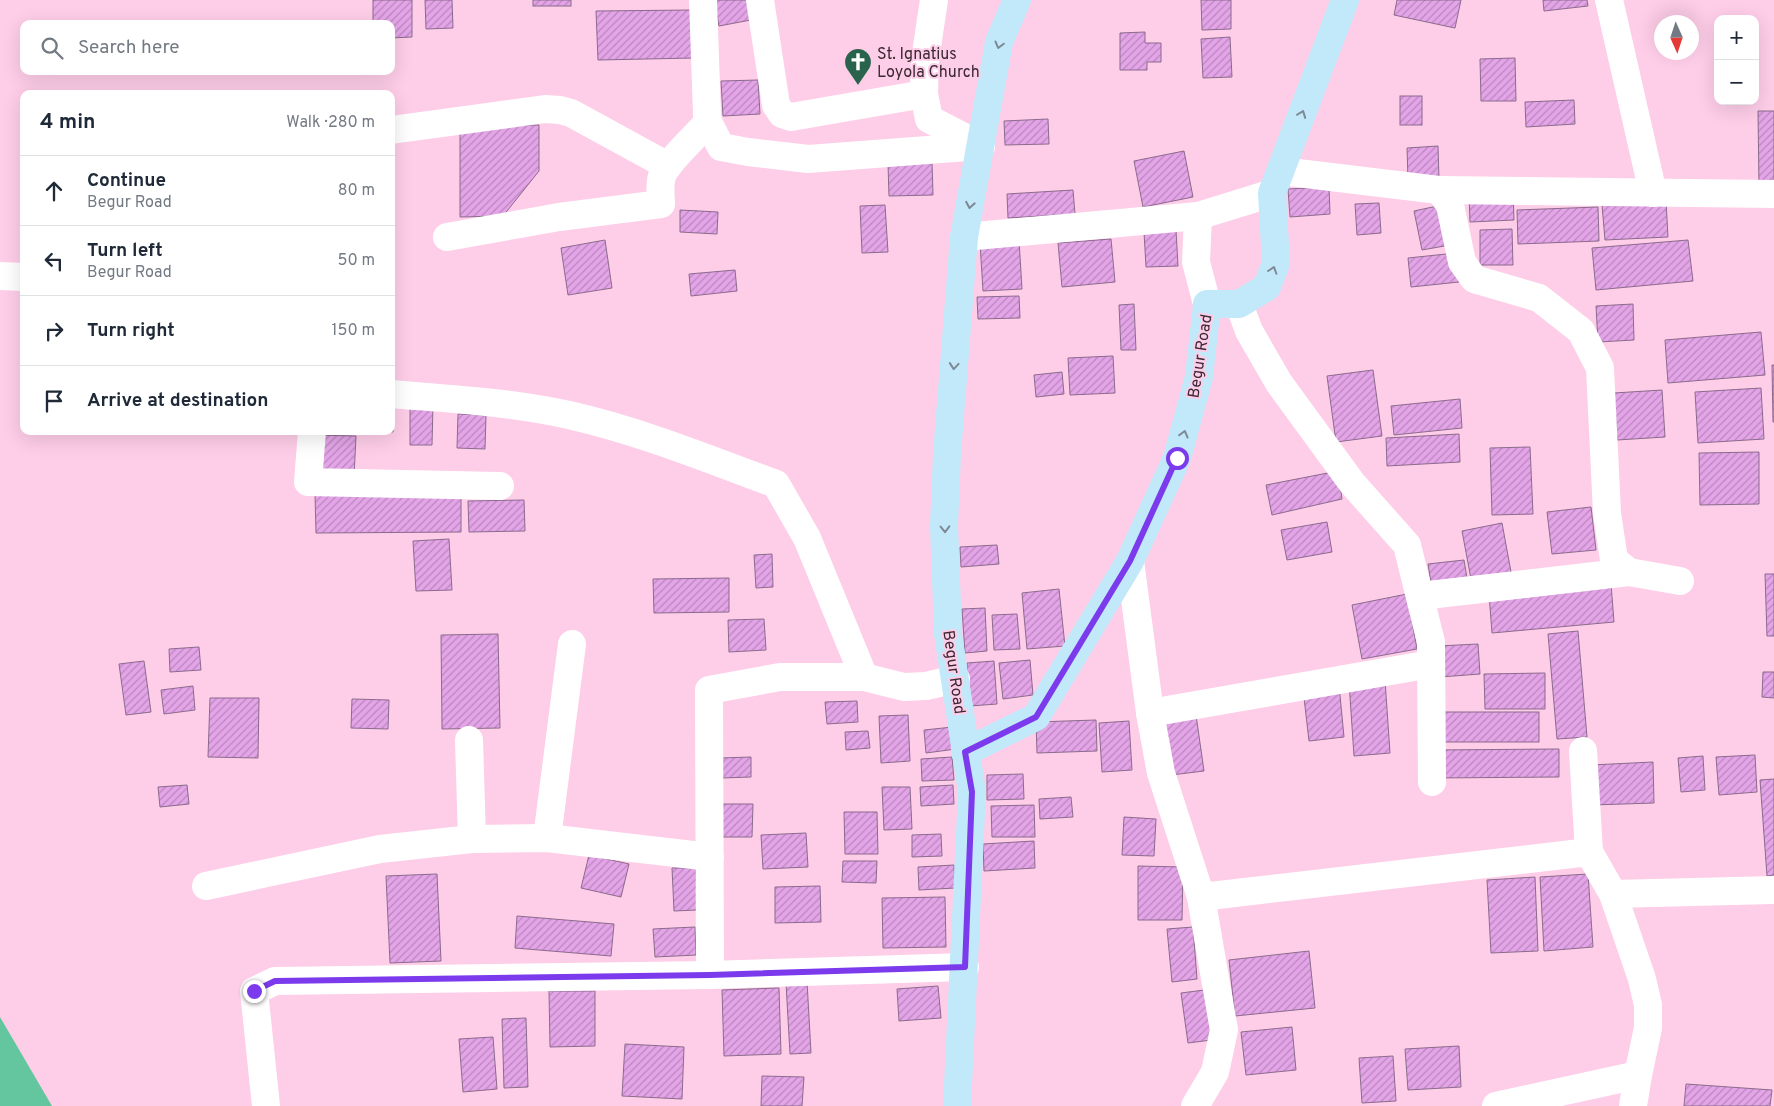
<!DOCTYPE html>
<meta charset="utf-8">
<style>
:root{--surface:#fff;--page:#f6f6f7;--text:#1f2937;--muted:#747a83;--line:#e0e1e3}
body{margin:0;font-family:Overpass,sans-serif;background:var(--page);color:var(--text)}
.controls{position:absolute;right:15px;top:15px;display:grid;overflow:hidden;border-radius:10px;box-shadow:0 5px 20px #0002}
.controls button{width:45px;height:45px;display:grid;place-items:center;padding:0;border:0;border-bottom:1px solid var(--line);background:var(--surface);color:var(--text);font:25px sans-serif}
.compass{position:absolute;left:1654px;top:15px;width:45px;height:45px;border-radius:50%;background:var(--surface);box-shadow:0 5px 20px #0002;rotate:177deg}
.stop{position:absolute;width:15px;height:15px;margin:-11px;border:4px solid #7c3aed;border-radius:50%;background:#fff}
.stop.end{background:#7c3aed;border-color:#fff;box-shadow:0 1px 5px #0008}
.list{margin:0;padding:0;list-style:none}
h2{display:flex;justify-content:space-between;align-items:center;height:65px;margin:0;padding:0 20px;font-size:21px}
h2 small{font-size:16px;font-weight:400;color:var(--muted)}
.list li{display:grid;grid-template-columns:32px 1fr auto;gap:15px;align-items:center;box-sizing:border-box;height:70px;padding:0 20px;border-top:1px solid var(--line)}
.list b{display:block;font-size:19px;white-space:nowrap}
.list p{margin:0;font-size:16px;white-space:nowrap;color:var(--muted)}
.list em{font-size:16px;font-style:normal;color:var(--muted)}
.icon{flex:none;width:28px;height:28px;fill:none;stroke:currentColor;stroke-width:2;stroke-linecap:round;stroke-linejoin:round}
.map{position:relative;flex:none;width:1774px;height:1106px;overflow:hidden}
.search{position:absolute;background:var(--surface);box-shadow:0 5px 20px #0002;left:20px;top:20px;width:375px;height:55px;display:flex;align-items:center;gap:12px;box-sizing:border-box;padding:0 18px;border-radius:10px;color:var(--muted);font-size:19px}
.panel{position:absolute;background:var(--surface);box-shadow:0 5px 20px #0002;left:20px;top:90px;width:375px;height:345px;border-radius:10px}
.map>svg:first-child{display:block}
.green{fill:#63c69e}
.building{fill:url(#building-hatch);stroke:#8b6b8d}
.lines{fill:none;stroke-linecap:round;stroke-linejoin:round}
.minor{stroke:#fff;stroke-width:28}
.major{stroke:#c1e9f9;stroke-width:28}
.oneway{stroke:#7e8896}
.route{stroke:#7c3aed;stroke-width:6}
.labels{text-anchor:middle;stroke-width:4;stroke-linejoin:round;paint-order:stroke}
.poi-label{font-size:16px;fill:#3a2832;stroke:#fecde8;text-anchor:start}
.street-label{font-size:16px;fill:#3a2832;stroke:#fecde8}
</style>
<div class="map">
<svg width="1774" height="1106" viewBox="0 0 1774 1106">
<defs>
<pattern id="building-hatch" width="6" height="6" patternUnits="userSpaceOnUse" patternTransform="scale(1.25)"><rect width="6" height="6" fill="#e4a5e8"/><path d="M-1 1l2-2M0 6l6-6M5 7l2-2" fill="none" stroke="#ba86bd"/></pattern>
</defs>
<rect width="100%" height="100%" fill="#fecde8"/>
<polygon class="green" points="0,1017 52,1106 0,1106"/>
<g class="building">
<polygon points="373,0 412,0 412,37 391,38 391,24 373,24"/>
<polygon points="425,0 452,0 453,28 426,29"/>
<rect x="533" y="0" width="38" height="6"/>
<polygon points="714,0 752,0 756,19 719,26"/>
<polygon points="1201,0 1231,0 1231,29 1202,30"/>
<polygon points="1397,0 1461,0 1455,28 1394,15"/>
<polygon points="1543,0 1587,0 1588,6 1544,11"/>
<polygon points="693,10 694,58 598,60 596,11"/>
<polygon points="1145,32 1145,43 1161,43 1161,62 1147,62 1147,70 1120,70 1120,33"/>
<polygon points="1230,37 1232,77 1203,78 1201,39"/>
<polygon points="1515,58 1516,101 1481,101 1480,59"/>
<polygon points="758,80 760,114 723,116 721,81"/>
<rect x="1400" y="96" width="22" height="29"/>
<polygon points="1574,100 1575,124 1526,127 1525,102"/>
<polygon points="1758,111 1774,111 1774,187 1759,187"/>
<polygon points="1048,119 1049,144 1005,145 1004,121"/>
<polygon points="539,125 539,171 503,216 460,217 460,126"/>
<polygon points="1438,146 1439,179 1408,180 1407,148"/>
<polygon points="1184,151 1193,197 1143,207 1134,161"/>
<polygon points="932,162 933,195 889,196 888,164"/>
<polygon points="1329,187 1330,214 1290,217 1288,189"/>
<polygon points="1073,190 1075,214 1008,218 1007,194"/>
<polygon points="1513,192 1514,220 1470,222 1469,194"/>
<polygon points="1666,201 1668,237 1605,240 1602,205"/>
<polygon points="1379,203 1381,233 1357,235 1355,204"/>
<polygon points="885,205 888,252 862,253 860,206"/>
<polygon points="1442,205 1450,245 1422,250 1414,211"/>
<polygon points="1598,207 1599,241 1518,244 1517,210"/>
<polygon points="680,210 718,212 717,234 680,232"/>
<polygon points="1512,229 1513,265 1480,265 1480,230"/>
<polygon points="1176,230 1178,266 1146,267 1144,232"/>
<polygon points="1111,239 1115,282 1062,287 1058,243"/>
<polygon points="605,240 612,288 568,295 561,248"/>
<polygon points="1019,240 1022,289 983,291 980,243"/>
<polygon points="1688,240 1693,281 1596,290 1592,248"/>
<polygon points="1456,253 1459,282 1411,287 1408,258"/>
<polygon points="735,270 737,291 691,296 689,274"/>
<polygon points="1019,296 1020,318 978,319 977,297"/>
<polygon points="1134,304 1136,350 1121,350 1119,305"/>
<polygon points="1633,304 1634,340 1598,342 1596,306"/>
<polygon points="1761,332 1765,375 1668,383 1665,340"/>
<polygon points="1113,356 1115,393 1070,395 1068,358"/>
<polygon points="1772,365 1774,365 1774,422 1773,422"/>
<polygon points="1373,370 1382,436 1336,442 1327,376"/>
<polygon points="1062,372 1064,394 1036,397 1034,375"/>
<polygon points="1761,388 1764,439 1698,443 1695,392"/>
<polygon points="1662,390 1665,437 1617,440 1614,393"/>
<polygon points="1460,399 1462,428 1394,435 1391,406"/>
<polygon points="391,402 394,402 393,432 381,431 391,431"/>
<polygon points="410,405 433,405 432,445 410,445"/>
<polygon points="458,414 486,415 485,449 457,448"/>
<polygon points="1459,434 1460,462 1387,466 1386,438"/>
<polygon points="312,435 356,436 354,477 311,476"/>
<polygon points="1530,447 1533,514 1492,515 1490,448"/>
<polygon points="1759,452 1759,504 1700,505 1699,453"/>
<polygon points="1338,471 1342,499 1272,515 1266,485"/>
<polygon points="461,493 461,532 316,533 315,494"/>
<polygon points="524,500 525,531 469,532 468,501"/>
<polygon points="1591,507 1596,550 1552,554 1547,512"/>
<polygon points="1327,522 1332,552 1287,560 1281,530"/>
<polygon points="1502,523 1511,572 1471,579 1462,531"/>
<polygon points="449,539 452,590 416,591 413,541"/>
<polygon points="997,545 999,564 961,567 960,547"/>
<polygon points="772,554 773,587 756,588 754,555"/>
<polygon points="1464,560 1467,578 1431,583 1428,564"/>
<polygon points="1765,574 1774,574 1774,636 1767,636"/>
<polygon points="729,578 729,612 654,613 653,579"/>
<polygon points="1611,584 1614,622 1492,633 1489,594"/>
<polygon points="1059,589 1065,646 1027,649 1022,593"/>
<polygon points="1407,594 1417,649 1362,659 1352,605"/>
<polygon points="985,608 987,651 965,653 962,609"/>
<polygon points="1017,614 1020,649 994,650 992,615"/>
<polygon points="764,619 766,650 729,652 728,620"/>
<polygon points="1578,631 1587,737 1557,739 1548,634"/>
<polygon points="498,634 500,728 442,729 441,635"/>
<polygon points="1478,644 1480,674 1440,677 1438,646"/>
<polygon points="199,647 201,670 170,672 169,649"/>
<polygon points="1030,660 1033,695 1003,699 999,663"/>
<polygon points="144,661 151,712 126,715 119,664"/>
<polygon points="994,661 997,704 970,706 967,663"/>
<polygon points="1763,672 1774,672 1774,698 1762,697"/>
<polygon points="1545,673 1545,709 1485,709 1484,674"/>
<polygon points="1385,680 1390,753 1354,756 1349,682"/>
<polygon points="1339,685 1344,737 1309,741 1303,689"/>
<polygon points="193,686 195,710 164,714 161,690"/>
<polygon points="210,698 259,698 258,758 208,757"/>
<polygon points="352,699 389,700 388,729 351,728"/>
<polygon points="857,701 858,722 827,724 825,702"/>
<rect x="1441" y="712" width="98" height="30"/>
<polygon points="908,715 910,761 881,763 879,716"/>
<polygon points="1196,715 1204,771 1171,775 1163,720"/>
<polygon points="1096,720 1097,751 1037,753 1036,722"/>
<polygon points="1129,721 1132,770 1102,772 1099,723"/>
<polygon points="953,727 956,749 926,753 924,730"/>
<polygon points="868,731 870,748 846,750 845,732"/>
<polygon points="1559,749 1559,777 1434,778 1434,750"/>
<polygon points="1755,755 1757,792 1719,795 1716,757"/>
<polygon points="1703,756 1705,790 1681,792 1678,758"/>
<polygon points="751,757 751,777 721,778 721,758"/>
<polygon points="952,757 954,780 922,781 921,759"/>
<polygon points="1653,762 1654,803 1592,805 1591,765"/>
<polygon points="1023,774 1024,799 987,800 987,775"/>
<polygon points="1774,779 1774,875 1767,876 1760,780"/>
<polygon points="187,785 189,804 160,807 158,787"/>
<polygon points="953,785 954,804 921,806 920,787"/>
<polygon points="882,787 910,787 912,829 884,830"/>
<polygon points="1071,797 1073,817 1040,819 1039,799"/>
<polygon points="722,804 753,804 752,837 721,837"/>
<polygon points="1034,805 1035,837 992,837 991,806"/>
<polygon points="844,812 877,812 878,854 845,854"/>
<polygon points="1124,817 1156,819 1154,856 1122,855"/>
<polygon points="806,833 808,867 763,869 761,835"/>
<polygon points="941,834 942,856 912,857 912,835"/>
<polygon points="1034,841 1035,868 984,871 983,844"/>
<polygon points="589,855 629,864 621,897 581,888"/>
<polygon points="843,861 877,861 876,883 842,882"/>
<polygon points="954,865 955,888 919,890 918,867"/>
<polygon points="1138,866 1183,867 1182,920 1138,920"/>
<polygon points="672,868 696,868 697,910 674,911"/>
<polygon points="437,874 441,961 390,963 386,876"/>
<polygon points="1588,874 1593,947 1544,951 1540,877"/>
<polygon points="1535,877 1538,951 1491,953 1487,880"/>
<polygon points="820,886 821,922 775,923 775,887"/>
<polygon points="945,897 946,947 883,948 882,898"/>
<polygon points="517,916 614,924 611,956 515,948"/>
<polygon points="695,927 696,955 655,957 653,929"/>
<polygon points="1193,927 1197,979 1172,982 1167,929"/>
<polygon points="1309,951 1315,1008 1235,1016 1229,960"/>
<polygon points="807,981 811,1053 790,1054 786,983"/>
<polygon points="938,986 941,1018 899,1021 897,989"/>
<polygon points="779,988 781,1054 724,1056 722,990"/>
<polygon points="1212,989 1219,1039 1188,1043 1181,993"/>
<polygon points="549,991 595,991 595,1046 550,1047"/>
<polygon points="526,1018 528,1087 504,1088 502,1019"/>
<polygon points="1292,1027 1296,1070 1246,1075 1241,1032"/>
<polygon points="493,1037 497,1089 463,1092 459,1039"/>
<polygon points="625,1044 684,1047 682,1099 622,1096"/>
<polygon points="1459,1046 1461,1087 1408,1090 1405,1049"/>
<polygon points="1393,1056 1396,1101 1362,1103 1359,1058"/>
<polygon points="762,1076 804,1077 802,1106 761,1106"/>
<polygon points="1686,1084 1772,1090 1770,1106 1684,1106"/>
</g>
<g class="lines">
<g class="minor">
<polyline points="703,0 707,114 708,122 721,147 748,152 808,159 981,146"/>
<polyline points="760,0 776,105 782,114 791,117 924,94"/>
<polyline points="934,0 925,60 924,94 929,119 981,146"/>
<polyline points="1609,0 1653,193"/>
<polyline points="391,130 545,109 560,110 571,113 668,166"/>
<polyline points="1281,171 1439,190 1450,205 1462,262 1474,279 1539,298 1581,331 1600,368 1607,513 1614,560 1629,572 1680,581"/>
<polyline points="1439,190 1774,194"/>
<polyline points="1198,216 1196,262 1207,304"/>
<path d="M447 237 559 217 661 204C661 195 659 185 662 176 667 162 697 135 708 122"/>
<polyline points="964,237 1198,216 1272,193"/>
<polyline points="0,276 24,277"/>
<polyline points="1239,304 1249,331 1279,383 1352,483 1407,545 1431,642 1432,782"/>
<path d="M391 394C451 399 511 402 569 415 640 431 708 459 776 484L807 538 864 677 904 687 926 686 956 679"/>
<polyline points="312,431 308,482 500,486"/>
<polyline points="1130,561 1150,713 1161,773 1201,897 1224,1030 1215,1072 1195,1106"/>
<polyline points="1420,596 1629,572"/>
<polyline points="1150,713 1431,664"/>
<polyline points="469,740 472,839"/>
<polyline points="1583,751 1589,852"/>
<polyline points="547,838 572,644"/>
<polyline points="206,886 380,849 472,839 547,838 710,857"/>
<polyline points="1613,894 1642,979 1648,1005 1648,1028 1638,1075 1633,1106"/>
<polyline points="1201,897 1589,852 1613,894 1774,890"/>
<polyline points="710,975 709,690 780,677 864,677"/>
<polyline points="266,1106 254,991 275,981 710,975 965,967"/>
<polyline points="1496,1106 1638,1075"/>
</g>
<g class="major">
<polyline points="965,752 1036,717 1130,561 1177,458 1199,377 1207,304 1239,304 1267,287 1276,263 1272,193 1345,0"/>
<polyline points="957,1106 972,792 948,634 944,526 947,454 964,237 999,42 1017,0"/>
</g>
</g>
<defs><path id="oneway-chevron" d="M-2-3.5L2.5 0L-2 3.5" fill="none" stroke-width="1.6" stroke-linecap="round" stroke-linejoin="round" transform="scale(1.25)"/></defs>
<g class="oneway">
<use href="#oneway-chevron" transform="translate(999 45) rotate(105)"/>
<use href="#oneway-chevron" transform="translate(1302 114) rotate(-69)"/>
<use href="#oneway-chevron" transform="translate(970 205) rotate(100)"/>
<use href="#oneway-chevron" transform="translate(1273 270) rotate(-72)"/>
<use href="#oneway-chevron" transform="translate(954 366) rotate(95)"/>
<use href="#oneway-chevron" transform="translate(1184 434) rotate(-75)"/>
<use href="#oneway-chevron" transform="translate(945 529) rotate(89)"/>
</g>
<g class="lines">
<polyline class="route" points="254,991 275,981 710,975 965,967 972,792 965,752 1036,717 1130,561 1177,458"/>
</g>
<defs>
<symbol id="church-pin" viewBox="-11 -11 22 30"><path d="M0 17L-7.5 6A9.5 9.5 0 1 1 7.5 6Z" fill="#29634c" stroke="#fecde8"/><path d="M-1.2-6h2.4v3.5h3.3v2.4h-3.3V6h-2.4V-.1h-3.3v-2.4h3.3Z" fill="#fff"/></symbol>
</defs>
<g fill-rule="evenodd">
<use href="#church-pin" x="842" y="46" width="32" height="43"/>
</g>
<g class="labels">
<g class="poi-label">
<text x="877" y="59">St. Ignatius<tspan x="877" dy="18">Loyola Church</tspan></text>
</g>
<g class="street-label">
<text transform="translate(1199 356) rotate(-81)" y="6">Begur Road</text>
<text transform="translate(955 672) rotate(82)" y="6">Begur Road</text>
</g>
</g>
</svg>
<div class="controls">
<button>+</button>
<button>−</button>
</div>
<svg class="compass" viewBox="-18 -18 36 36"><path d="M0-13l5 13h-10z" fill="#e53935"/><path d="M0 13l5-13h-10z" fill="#747a83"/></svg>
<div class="stop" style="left:1177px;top:458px"></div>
<div class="stop end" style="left:254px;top:991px"></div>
<div class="search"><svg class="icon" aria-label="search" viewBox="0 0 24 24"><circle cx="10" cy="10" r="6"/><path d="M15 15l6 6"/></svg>Search here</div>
<section class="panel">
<h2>4 min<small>Walk · 280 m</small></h2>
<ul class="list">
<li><svg class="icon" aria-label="ahead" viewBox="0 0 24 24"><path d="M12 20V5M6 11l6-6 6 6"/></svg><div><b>Continue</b><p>Begur Road</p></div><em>80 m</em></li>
<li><svg class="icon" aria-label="left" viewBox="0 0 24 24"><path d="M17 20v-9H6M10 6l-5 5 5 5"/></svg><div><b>Turn left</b><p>Begur Road</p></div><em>50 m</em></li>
<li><svg class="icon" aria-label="right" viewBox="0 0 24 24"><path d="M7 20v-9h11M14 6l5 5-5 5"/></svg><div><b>Turn right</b></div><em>150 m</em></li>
<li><svg class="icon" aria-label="arrive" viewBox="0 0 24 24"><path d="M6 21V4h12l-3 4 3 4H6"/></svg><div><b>Arrive at destination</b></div></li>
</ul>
</section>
</div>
